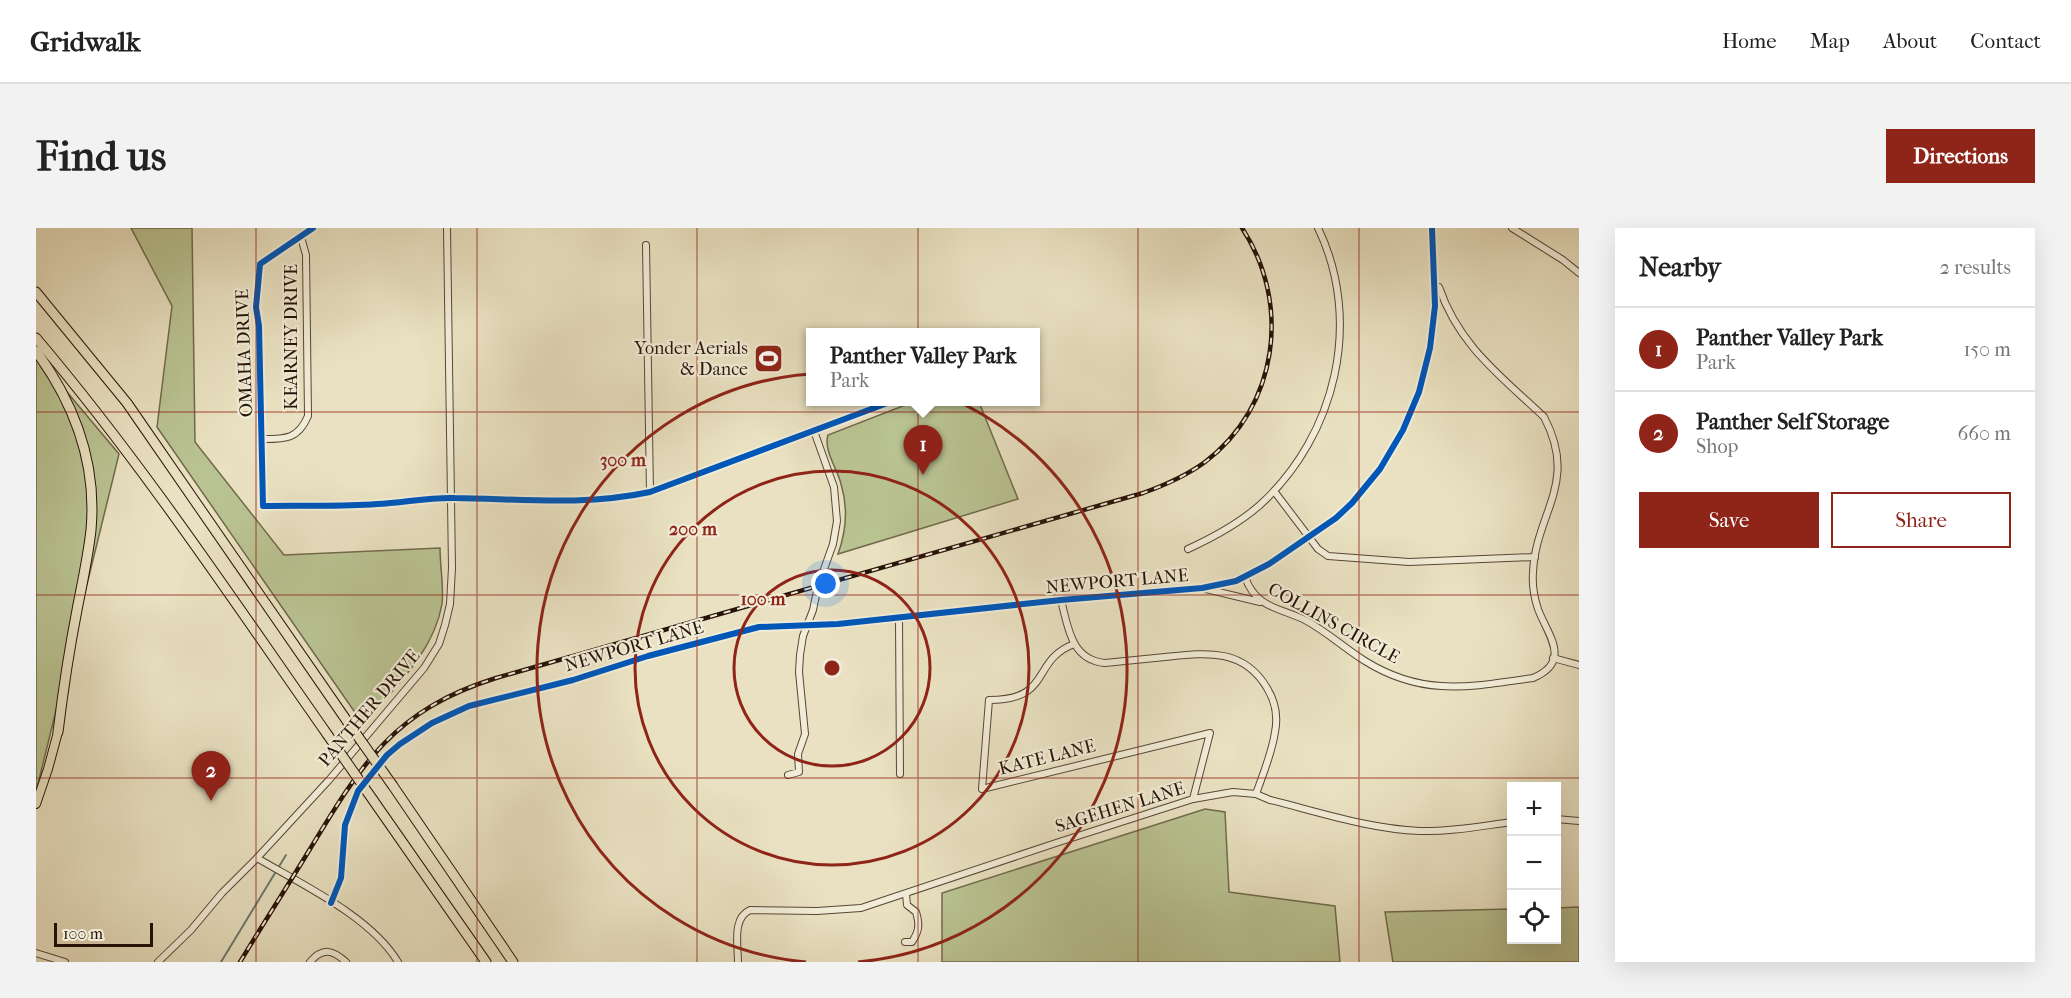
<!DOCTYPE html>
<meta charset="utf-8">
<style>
:root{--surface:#fff;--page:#f2f2f2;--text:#222;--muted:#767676;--line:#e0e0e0;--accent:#8f2418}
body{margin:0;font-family:"IM FELL French Canon",serif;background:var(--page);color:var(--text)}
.controls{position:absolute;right:18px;bottom:18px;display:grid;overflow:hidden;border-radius:0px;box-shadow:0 6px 24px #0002}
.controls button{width:54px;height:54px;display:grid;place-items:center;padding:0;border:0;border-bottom:2px solid var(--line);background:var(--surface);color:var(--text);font:30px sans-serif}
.scale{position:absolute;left:18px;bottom:15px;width:99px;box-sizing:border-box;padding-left:6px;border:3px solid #281308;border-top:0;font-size:16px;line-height:21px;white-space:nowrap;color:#281308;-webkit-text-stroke:4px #f1ecd7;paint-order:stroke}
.you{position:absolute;left:790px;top:356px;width:21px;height:21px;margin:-15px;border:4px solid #fff;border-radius:50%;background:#1a73e8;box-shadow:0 0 0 9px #1a73e833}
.badge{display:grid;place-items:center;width:39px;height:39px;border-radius:50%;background:var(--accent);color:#fff;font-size:20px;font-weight:700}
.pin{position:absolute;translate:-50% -50px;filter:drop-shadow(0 2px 3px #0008)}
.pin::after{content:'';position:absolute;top:32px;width:21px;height:18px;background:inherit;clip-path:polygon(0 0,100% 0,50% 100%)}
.popup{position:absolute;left:770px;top:100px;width:234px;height:78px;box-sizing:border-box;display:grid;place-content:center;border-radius:0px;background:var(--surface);filter:drop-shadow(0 2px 4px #0005);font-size:20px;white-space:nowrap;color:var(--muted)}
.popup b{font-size:22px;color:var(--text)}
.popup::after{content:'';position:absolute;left:50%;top:100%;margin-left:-12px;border:12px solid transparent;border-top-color:var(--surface)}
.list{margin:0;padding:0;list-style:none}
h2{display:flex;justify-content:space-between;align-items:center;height:78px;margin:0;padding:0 24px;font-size:26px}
h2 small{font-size:20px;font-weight:400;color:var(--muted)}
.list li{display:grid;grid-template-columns:39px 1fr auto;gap:18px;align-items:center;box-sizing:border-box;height:84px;padding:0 24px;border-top:2px solid var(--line)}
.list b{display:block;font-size:22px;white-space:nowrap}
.list p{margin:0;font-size:20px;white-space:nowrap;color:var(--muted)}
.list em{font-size:20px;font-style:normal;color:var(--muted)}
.actions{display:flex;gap:12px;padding:18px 24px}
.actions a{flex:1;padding:14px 0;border:2px solid var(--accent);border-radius:0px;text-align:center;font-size:21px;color:var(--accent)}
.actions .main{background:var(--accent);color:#fff}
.icon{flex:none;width:33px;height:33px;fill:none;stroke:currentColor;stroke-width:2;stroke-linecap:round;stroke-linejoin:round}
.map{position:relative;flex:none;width:1543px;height:734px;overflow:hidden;border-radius:0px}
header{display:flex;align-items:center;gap:36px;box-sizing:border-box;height:84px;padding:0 30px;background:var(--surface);border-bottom:2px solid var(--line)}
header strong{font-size:28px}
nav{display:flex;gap:33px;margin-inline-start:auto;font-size:21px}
.intro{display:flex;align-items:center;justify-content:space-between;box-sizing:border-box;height:144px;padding:0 36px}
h1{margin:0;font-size:42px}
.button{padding:15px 27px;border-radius:0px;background:var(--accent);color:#fff;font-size:21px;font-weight:700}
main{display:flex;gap:36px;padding:0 36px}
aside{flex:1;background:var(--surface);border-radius:0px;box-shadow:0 6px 24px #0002}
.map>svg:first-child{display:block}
.green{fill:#b9c291;stroke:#706a4c;stroke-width:1.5}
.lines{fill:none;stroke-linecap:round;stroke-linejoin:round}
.stream{stroke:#6b7970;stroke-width:2}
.minor-casing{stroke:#584636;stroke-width:8}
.major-casing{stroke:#281308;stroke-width:10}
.highway-casing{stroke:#281308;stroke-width:11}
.minor{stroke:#f1ecd7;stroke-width:6}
.major{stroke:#e9e1c1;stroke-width:8}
.highway{stroke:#e9e1c1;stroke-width:9}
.rail-casing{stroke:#281308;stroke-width:4.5}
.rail{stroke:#f1ecd7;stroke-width:2;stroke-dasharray:7;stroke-linecap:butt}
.highway-bridge-casing{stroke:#281308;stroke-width:11;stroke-linecap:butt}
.highway-bridge{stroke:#e9e1c1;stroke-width:9}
.cycleway-casing{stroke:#f1ecd7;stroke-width:10}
.cycleway{stroke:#0057b8;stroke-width:6}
.grid{fill:none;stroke:#8f2418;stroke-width:1.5;stroke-opacity:0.55}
.ring{fill:none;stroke:#8f2418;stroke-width:3}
.labels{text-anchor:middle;stroke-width:4.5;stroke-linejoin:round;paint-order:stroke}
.street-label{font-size:18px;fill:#281308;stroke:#f1ecd7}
.poi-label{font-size:18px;fill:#281308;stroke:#f1ecd7;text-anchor:end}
.centre{fill:#8f2418;stroke:#f1ecd7;stroke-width:3}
.ring-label{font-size:18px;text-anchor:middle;font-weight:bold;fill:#8f2418;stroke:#f1ecd7;stroke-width:4.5;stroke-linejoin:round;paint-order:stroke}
</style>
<header>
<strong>Gridwalk</strong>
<nav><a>Home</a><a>Map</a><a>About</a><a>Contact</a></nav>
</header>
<div class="intro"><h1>Find us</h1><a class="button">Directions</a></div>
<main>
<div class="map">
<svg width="1543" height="734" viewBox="0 0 1543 734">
<rect width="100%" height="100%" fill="#e9e1c1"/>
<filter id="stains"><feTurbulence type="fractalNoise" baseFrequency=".00333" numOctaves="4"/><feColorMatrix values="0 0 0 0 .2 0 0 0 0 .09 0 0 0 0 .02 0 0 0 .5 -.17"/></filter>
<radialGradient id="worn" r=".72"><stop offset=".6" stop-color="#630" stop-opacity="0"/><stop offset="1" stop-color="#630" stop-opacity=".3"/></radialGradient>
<g class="green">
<path d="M95 0H156L159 214 248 327 404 320C404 338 408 359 406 376 398 424 358 460 327 496L121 199 136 78Z"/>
<polygon points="0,127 83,226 0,564"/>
<path d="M877 174H943L982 271 802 326C810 304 812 279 805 256 802 242 787 222 792 207Z"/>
<polygon points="1169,581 1189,584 1193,664 1299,678 1304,734 906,734 906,665"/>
<polygon points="1543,679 1543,734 1357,734 1349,684 1475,681 1476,712 1520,712 1521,680"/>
</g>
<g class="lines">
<polyline class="stream" points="185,734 250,627"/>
<defs>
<g id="minor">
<path d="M277 0 224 36 220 79 223 98 227 278C265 277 304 279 341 276 367 275 393 269 419 270 485 271 549 278 614 264L854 174"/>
<polyline points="1476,0 1527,32 1543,45"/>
<polyline points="610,17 614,264"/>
<path d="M225 211C248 211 262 212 272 188L270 27 265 9"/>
<polyline points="1238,263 1282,321 1292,328 1373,334 1499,329"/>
<path d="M1152 321C1178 309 1204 295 1225 276 1300 207 1327 93 1282 0"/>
<path d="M1209 349C1220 380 1242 379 1269 392 1290 403 1308 420 1329 433 1387 469 1433 459 1497 450 1537 433 1511 406 1502 381 1498 369 1496 357 1497 344 1500 284 1543 255 1508 189 1465 148 1423 118 1403 59L1399 61"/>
<polyline points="1170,361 1224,374"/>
<path d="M1025 372C1032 399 1035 432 1069 435 1089 433 1109 431 1129 429 1168 425 1207 419 1231 460 1239 473 1242 489 1239 504 1236 525 1227 546 1220 566"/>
<polyline points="863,390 864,546"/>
<path d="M1038 416C994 433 1017 472 953 472L946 561 1174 505 1157 571"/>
<polyline points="1517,430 1543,437"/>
<polyline points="752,547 763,544 762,526 769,506 763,444 764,427 767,408 777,382 782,358 797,316 801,293 798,259 778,203"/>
<polyline points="1520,591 1543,593"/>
<path d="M221 630C267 657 335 689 362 734"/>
<polyline points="295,675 305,650 309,597 322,563 351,527 364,516 396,495 433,478 537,452 612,428 723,399 802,396 1025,372 1166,360 1200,353 1233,336 1300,290 1316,275 1344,241 1367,202 1383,164 1394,120 1399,78 1396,0"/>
<path d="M869 714H876C883 703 884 697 880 684L871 677 870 666"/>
<polyline points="0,725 29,734"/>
<polyline points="122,734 155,702 186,665 221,630 293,552 388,440 403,416 409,397 414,376 416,340 411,0"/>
<path d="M274 734C287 719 297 722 310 734"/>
<path d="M702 734C702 717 696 690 714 682L781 683 825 680 1020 615 1157 571 1197 564 1220 566 1234 572C1283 584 1333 601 1384 603 1414 604 1445 598 1476 594"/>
</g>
<polyline id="major" points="0,576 12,541 22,504"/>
<g id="highway">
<polyline points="0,64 91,175 311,493"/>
<path d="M0 110C106 235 197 372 291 506"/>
<path d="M0 123C38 175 61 236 55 302 52 329 46 356 41 382 33 423 27 463 22 504"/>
<polyline points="357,558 477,734"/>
<polyline points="337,572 450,734"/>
</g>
</defs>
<use href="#minor" class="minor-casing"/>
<use href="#major" class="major-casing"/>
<use href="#highway" class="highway-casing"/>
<use href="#minor" class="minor"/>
<use href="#major" class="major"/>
<use href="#highway" class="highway"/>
<defs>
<path id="rail" d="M204 734C227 696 251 659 274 621 326 535 358 482 460 450L1107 265C1129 257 1150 248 1169 234 1242 179 1256 76 1206 0"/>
</defs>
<use href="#rail" class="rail-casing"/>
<use href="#rail" class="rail"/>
<defs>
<g id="highway-bridge">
<polyline points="311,493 357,558"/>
<polyline points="291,506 337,572"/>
</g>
</defs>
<use href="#highway-bridge" class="highway-bridge-casing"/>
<use href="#highway-bridge" class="highway-bridge"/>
<defs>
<g id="cycleway">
<path d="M277 0 224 36 220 79 223 98 227 278C265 277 304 279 341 276 367 275 393 269 419 270 485 271 549 278 614 264L854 174"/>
<polyline points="295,675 305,650 309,597 322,563 351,527 364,516 396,495 433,478 537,452 612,428 723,399 802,396 1025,372 1166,360 1200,353 1233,336 1300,290 1316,275 1344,241 1367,202 1383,164 1394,120 1399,78 1396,0"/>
</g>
</defs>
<use href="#cycleway" class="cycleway-casing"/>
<use href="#cycleway" class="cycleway"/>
</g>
<path class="grid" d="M220 0V734M441 0V734M661 0V734M882 0V734M1102 0V734M1323 0V734M0 184H1543M0 367H1543M0 550H1543"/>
<g class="ring">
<circle cx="796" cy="440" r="98"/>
<circle cx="796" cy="440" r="197"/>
<path d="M770 734A295 295 0 1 1 822 734"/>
</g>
<defs>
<symbol id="stadium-square" viewBox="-11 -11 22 22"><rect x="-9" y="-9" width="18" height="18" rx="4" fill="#8f2418" stroke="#f1ecd7"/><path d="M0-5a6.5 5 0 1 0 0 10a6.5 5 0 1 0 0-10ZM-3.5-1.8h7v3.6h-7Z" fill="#fff"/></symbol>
</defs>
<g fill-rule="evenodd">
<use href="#stadium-square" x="716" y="114" width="33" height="33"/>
</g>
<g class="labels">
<g class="street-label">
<text transform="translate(255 109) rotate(-90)" y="6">KEARNEY DRIVE</text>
<text transform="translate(208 125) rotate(-92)" y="6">OMAHA DRIVE</text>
<text transform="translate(1081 353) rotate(-5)" y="6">NEWPORT LANE</text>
<text transform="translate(1298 395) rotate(29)" y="6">COLLINS CIRCLE</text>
<text transform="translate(598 418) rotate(-16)" y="6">NEWPORT LANE</text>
<text transform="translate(333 480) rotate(-50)" y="6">PANTHER DRIVE</text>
<text transform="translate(1011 529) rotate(-14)" y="6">KATE LANE</text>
<text transform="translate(1084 579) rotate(-17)" y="6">SAGEHEN LANE</text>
</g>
<g class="poi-label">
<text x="712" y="126">Yonder Aerials<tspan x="712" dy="21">&amp; Dance</tspan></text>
</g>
</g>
<circle cx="796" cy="440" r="9" class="centre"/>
<g class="ring-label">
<text x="587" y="238">300 m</text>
<text x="657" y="307">200 m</text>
<text x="727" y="377">100 m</text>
</g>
<rect width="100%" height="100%" filter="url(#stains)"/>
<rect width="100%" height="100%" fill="url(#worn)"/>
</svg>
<div class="controls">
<button>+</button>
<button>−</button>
<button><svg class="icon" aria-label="locate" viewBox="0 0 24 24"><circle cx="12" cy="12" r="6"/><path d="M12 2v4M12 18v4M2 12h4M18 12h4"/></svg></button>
</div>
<div class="scale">100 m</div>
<div class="you"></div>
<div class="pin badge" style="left:887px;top:247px">1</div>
<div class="popup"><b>Panther Valley Park</b>Park</div>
<div class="pin badge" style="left:175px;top:573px">2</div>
</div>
<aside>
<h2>Nearby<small>2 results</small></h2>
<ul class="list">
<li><span class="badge">1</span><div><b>Panther Valley Park</b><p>Park</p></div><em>150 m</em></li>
<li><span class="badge">2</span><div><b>Panther Self Storage</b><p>Shop</p></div><em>660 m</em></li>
</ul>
<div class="actions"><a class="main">Save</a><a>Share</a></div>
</aside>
</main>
